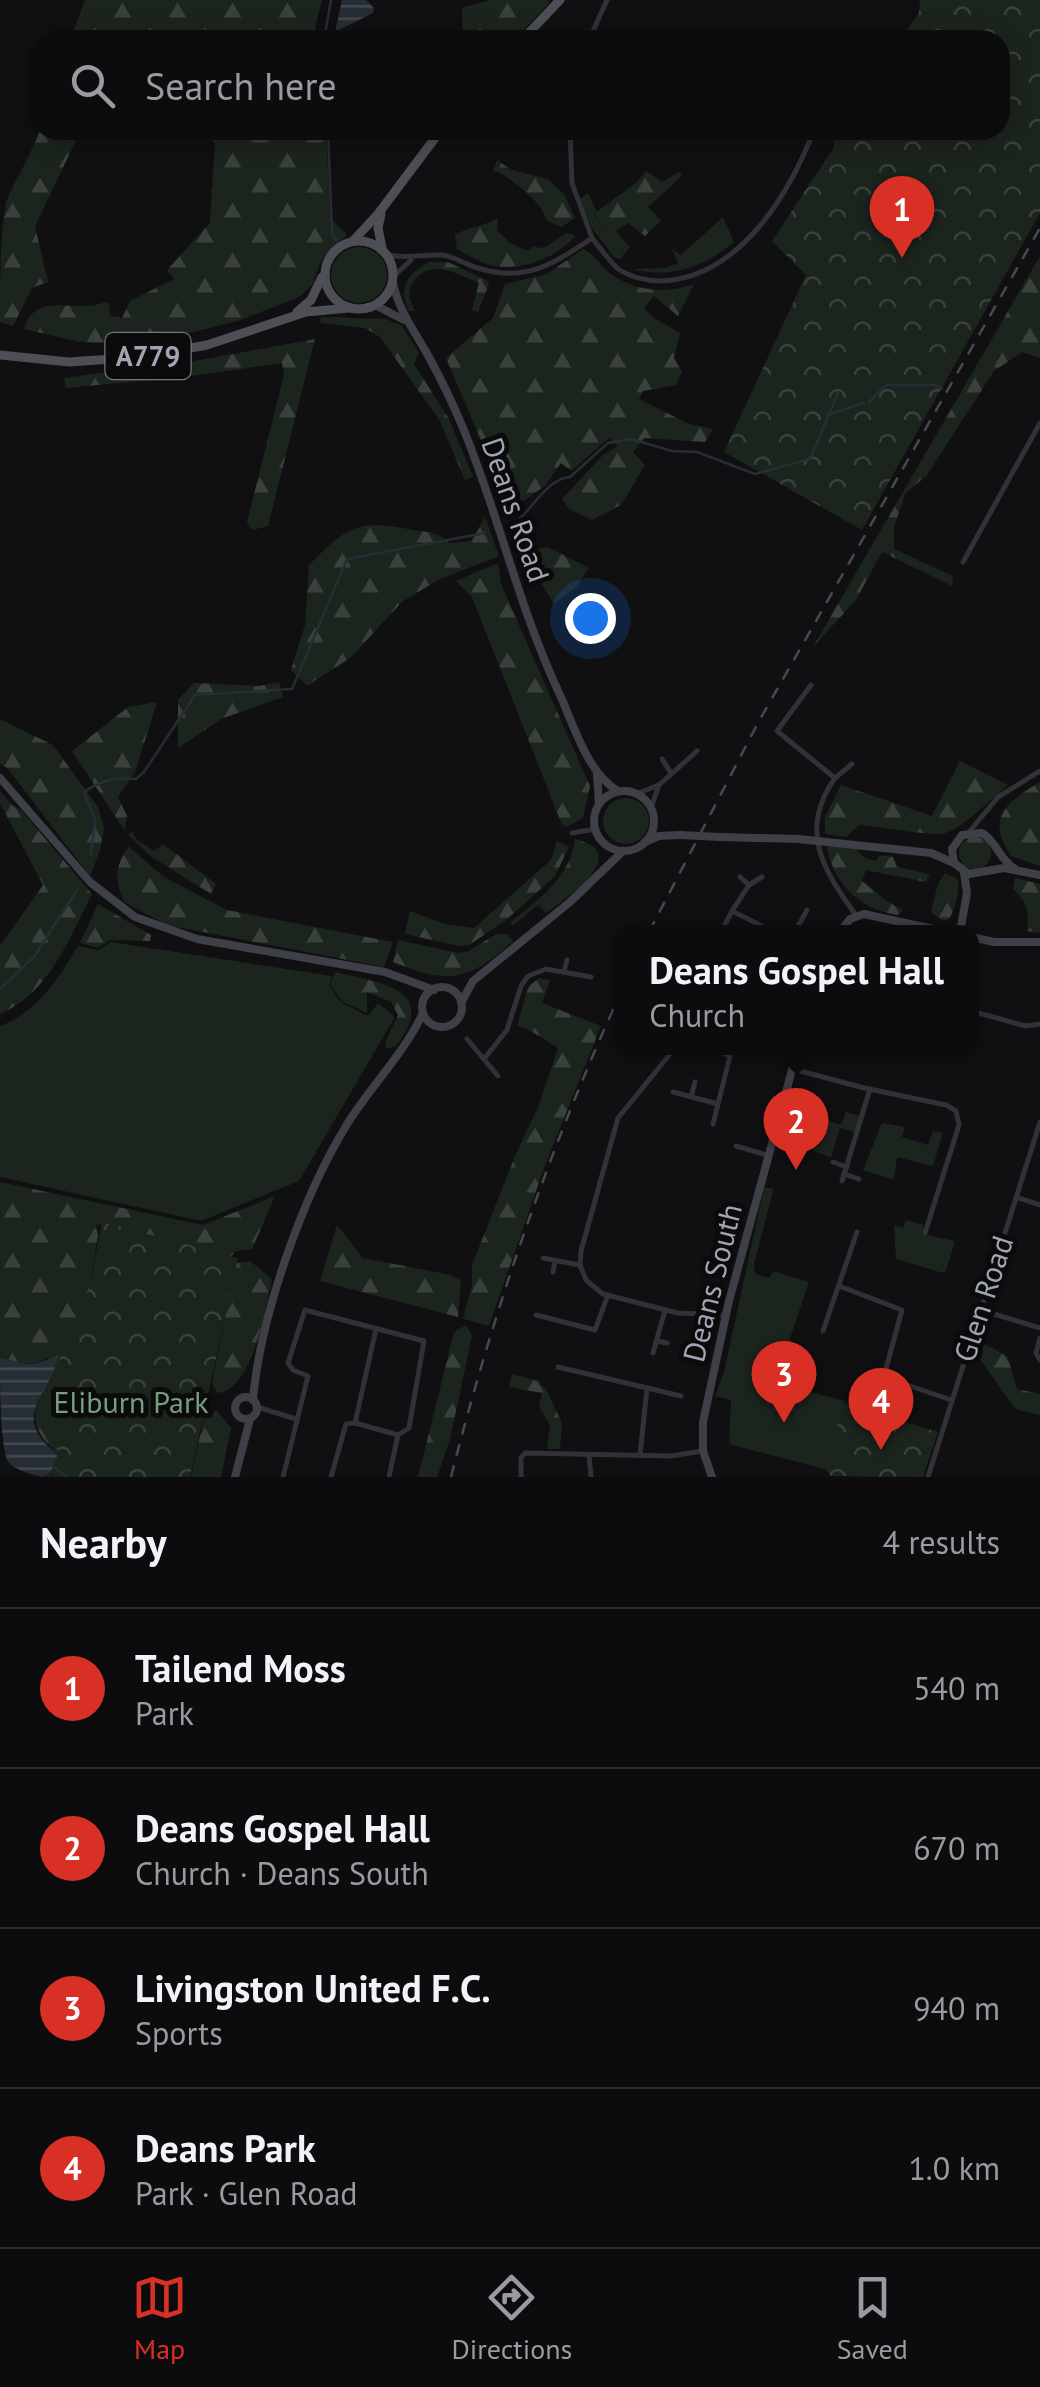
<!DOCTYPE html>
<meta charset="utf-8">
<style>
:root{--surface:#0c0c0e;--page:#1a1a1c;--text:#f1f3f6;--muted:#9a9b9e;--line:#2c2c2e;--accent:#d93025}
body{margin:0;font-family:"PT Sans",sans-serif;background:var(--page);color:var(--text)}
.you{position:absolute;left:590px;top:618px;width:35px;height:35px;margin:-25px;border:8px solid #fff;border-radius:50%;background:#1a73e8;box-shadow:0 0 0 15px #1a73e833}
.badge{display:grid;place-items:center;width:65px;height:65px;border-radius:50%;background:var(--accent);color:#fff;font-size:32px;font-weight:700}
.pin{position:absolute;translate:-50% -82px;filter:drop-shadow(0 2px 5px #0008)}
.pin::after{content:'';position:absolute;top:52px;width:35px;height:30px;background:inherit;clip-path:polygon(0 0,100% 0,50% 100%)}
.popup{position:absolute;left:614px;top:925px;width:365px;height:130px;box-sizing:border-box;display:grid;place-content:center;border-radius:20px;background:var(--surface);filter:drop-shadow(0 2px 8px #0005);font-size:32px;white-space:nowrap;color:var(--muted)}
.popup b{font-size:38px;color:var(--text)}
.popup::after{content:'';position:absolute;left:50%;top:100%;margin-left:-20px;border:20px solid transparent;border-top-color:var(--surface)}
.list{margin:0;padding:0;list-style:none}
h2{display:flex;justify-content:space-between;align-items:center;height:130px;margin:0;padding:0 40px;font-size:42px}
h2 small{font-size:32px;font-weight:400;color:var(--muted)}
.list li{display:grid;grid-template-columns:65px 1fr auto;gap:30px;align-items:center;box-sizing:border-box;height:160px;padding:0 40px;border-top:2px solid var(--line)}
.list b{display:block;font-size:38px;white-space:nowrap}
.list p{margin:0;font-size:32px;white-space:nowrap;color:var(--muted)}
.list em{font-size:32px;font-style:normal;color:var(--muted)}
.icon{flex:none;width:55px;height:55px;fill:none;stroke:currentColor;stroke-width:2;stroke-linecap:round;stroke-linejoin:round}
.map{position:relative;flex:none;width:1040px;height:1477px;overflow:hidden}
.search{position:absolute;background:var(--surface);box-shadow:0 5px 25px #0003;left:30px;right:30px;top:30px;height:110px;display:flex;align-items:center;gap:25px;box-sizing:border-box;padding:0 35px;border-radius:30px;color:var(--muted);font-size:38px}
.sheet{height:770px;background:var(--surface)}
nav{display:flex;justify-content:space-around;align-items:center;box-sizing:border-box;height:140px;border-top:2px solid var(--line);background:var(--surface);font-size:28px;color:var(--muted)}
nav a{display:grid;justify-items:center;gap:5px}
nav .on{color:var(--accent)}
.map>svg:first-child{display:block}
.green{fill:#1c241e}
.forest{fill:url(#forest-firs)}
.park{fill:url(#park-crowns)}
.water{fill:url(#water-rules)}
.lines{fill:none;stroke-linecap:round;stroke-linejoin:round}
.stream{stroke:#272d35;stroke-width:2.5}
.street{stroke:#313137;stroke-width:5}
.secondary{stroke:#3f4047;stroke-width:8}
.primary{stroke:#4d4e56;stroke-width:9}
.rail{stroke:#484950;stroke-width:2.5;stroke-dasharray:12 10;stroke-linecap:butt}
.secondary-bridge{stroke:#3f4047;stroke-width:8}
.labels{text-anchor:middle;stroke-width:10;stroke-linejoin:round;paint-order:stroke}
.shield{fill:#0b0b0c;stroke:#747681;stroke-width:2.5}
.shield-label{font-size:28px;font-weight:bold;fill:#a1a4b3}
.street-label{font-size:30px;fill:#a1a4b3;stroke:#0b0b0c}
.park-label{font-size:30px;fill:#779e7f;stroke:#0b0b0c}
</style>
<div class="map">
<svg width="1040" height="1477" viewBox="0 0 1040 1477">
<defs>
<pattern id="forest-firs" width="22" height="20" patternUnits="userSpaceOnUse" patternTransform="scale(2.5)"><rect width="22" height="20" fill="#1c241e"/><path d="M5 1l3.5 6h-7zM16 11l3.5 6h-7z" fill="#3a413c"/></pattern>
<pattern id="park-crowns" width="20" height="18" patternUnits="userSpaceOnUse" patternTransform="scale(2.5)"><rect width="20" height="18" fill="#1c241e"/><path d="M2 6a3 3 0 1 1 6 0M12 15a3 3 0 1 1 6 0" fill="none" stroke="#3a413c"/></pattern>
<pattern id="water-rules" width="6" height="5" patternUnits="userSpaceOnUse" patternTransform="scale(2.5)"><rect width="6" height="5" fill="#272d35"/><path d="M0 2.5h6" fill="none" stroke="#434850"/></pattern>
</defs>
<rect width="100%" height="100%" fill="#101012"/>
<g class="green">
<polygon points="588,193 597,212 594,215 621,252 627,244 630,247 621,259 614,257 593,230 580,199"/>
<path d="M723 217 734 242C705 267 671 279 633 269L665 268 678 263 672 249 681 255Z"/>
<circle cx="359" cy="275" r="28"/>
<circle cx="626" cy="821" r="23"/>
<path d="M111 942 332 976 329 986 341 1002 368 1016 378 1003 395 1017 299 1181 201 1221 0 1177V1026C38 1012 58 979 78 946L99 950Z"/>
<polygon points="846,1112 860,1116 855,1132 840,1128 831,1157 813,1151 821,1118 841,1125"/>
<polygon points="882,1123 905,1127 902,1137 928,1145 933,1131 943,1133 933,1166 897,1157 894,1180 863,1170"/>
<polygon points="764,1188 772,1188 773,1191 754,1264 755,1274 770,1278 773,1271 809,1282 775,1383 845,1401 825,1469 732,1445 729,1443 731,1400 715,1396 724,1372"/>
<polygon points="906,1220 924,1225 922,1234 955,1241 946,1271 943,1273 896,1259 894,1225 903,1228"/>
</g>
<g class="forest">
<polygon points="85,0 322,0 312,40 70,40"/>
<polygon points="490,0 548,0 550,2 514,40 463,40 462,8"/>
<path d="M40 130H81L35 226 48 282 32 288 13 326 0 322C0 285 0 238 6 202 16 178 31 155 40 130Z"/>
<path d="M202 130H326L330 217 347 235 322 259 312 284 301 296 238 321 143 344 80 342 24 329C35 293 68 310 95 305 100 304 104 302 109 303L110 316 122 318 130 301 174 279 167 270 210 223 215 143Z"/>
<path d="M497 160 512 170 548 179 564 194 575 218 561 227 546 220C541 200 515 183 499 172L493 171Z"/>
<polygon points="646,171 662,182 679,172 682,176 648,207 661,221 645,236 628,223 616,231 627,244 620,252 594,214 637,182"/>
<path d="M498 218 497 230 510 243 527 251 533 247 544 248 567 233 575 236C555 260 517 273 487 264 477 261 467 254 457 249L455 234C471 227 484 226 498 218Z"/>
<path d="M583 249C594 254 598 263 607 271 631 291 665 295 694 284L678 316 654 296 644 308 654 318 680 333 674 358 682 372 676 385 643 391 639 399 689 424 713 429 705 442 644 438 633 452 645 465 621 505 592 520 569 509 562 499 603 455 618 446 609 438 571 471 561 463 545 486 520 503 502 490 446 358 493 318 505 284 547 274Z"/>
<polygon points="1040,256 1040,358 1022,352 994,371 927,475 905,494 894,527 894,549 953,576 952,586 882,552 856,600 813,647"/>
<path d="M430 262H448L486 280 489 284 478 312 472 310 479 283C458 274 429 257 413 282 406 292 410 301 415 311H409C398 288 407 272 430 262Z"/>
<polygon points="321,317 386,319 402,326 419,353 414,364 449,419 473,477 465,480 440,421 380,337 365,328 320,323"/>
<polygon points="315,339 268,526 252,530 247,522 284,375 282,363 170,379 178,364"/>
<polygon points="139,368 156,371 151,380 66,388 64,378"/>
<path d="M485 517 499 556 438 580 403 601 350 658 307 686 291 670 305 625 309 565C348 525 358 519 414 530 429 532 439 533 450 543L471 541Z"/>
<polygon points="548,547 589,568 576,587 554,604 534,571 535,549"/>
<polygon points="498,563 501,584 590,786 583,818 567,827 562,825 472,597 456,581"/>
<polygon points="279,682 283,697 221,719 178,748 178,700 194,683 259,686"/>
<polygon points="157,702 135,772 118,797 127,816 125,831 72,751 128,707"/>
<polygon points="0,719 53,745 98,807 104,828 100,850 90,876 8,769 0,763"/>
<path d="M960 761 1008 785C992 798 963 828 945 833 930 837 879 826 859 825L846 837 825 834V817L841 785 932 816Z"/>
<path d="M1040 782V866L1011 856C985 817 1007 802 1040 782Z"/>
<path d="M0 791 12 805 22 811 92 894C69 939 49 993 0 1014V946L43 885 0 803Z"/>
<polygon points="132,831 137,840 154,851 163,844 216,884 211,894 152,857 128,835"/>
<circle cx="975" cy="853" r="16"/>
<path d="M575 839C634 853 567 898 546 913L538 905 512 926 511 922C540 898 570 878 575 839Z"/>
<polygon points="557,841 569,847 555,876 505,921 469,945 459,946 405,934 410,911 445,924 474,928 551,860"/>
<path d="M827 846 856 849 863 857 876 861 880 855 893 857 897 867 930 874 926 882 866 870 862 881 885 900 903 910 898 915C860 910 833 883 827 846Z"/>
<path d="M129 847 164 877 227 910 393 942 384 967 167 925 124 902C115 881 114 866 129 847Z"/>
<path d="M945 873 958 879C959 893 956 907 949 919L943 921 931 912 938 884Z"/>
<path d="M1015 878 1040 884V933L1027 931C1029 913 1028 902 1013 889Z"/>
<polygon points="98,904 151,935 150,941 110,940 98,948 80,943"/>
<path d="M496 934H507L513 941C469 981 449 985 393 962L398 940 458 953 467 952Z"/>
<path d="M335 972C380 983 440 988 396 1046L386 1049V1040L398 1015 391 1002 367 992V1013L343 1002 330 985Z"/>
<path d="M539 978 550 980 542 1003 601 1026 544 1168 489 1326 463 1319 472 1285V1265L515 1156 539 1105 558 1048C545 1040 532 1030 517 1026L528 987Z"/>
<path d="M0 1182 203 1225 275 1196 252 1249 236 1251 230 1258 108 1224 96 1225 98 1235 62 1457 56 1477H44L51 1474 53 1449C21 1420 38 1395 57 1365L47 1358 33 1365 0 1358Z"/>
<polygon points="337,1225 363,1258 451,1275 461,1281 458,1317 320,1281"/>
<path d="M250 1261 272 1279C266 1308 252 1391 217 1393L212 1383 236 1263Z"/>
<polygon points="466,1325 472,1336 450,1439 437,1477 418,1477 454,1332"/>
<polygon points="978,1340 1008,1357 1017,1389 1040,1394 1040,1415 1015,1409 975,1352"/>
<polygon points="512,1374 538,1381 546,1389 562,1423 560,1449 547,1449 550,1425 539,1406 542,1393 509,1387"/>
<polygon points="217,1411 231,1428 221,1477 191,1477 205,1412"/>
</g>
<g class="park">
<polygon points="920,0 1040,0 1040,213 862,530 724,452 806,275 772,241 834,147 833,130 1000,130 1000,40 901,40 919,12"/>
<polygon points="102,1222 238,1258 190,1477 54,1477 61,1457 35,1408 63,1352 77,1353"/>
<polygon points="844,1403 938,1432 923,1477 831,1476 825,1469"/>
</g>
<g class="water">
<polygon points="342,0 366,0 374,8 373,13 335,32"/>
<path d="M58 1356C55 1385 19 1407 41 1438 46 1445 53 1449 57 1456L50 1474 42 1477C31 1474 13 1470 7 1460 0 1438 0 1383 0 1358L32 1365Z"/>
</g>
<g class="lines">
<g class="stream">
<polyline points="324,40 331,0"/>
<polyline points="328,130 332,233 336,240"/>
<polyline points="869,402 886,385 934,385 942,388"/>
<polyline points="827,415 864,403"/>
<path d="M518 520C534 506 549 478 570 477L608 443 631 439 672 451 697 452 755 474 810 459 838 393"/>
<path d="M91 855 95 820 84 792C102 780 114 777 136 779L144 772 195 695 292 689 347 559 485 533"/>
<polyline points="0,989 34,957 77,890"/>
<polyline points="55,1468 67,1477"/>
</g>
<g class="street">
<polyline points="589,40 607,0"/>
<polyline points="570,130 572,183 592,238"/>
<path d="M388 255C407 259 423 254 442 255 454 256 466 265 478 268 524 283 555 264 592 238 600 248 608 259 617 268 629 277 647 281 661 281 739 278 789 195 814 130"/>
<polyline points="394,276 411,260"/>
<polyline points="963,562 1040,423"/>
<polyline points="811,685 777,731 835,778 852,764"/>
<polyline points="662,759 671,773"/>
<path d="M835 778C798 830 823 870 856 915"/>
<polyline points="659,785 697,751"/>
<polyline points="636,794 659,785 651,808"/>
<polyline points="969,832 998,797 1040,771"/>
<polyline points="572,833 595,829"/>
<polyline points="740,877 749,885"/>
<polyline points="732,911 749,885 762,877"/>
<polyline points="721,932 732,911 774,932"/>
<polyline points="795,932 807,910"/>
<polyline points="564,972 567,960"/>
<polyline points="971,1011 1026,1026 1040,1024"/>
<polyline points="467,1039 498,1076"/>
<polyline points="675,1048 618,1118 581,1251 580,1265 586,1280 603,1294 678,1313 726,1315"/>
<polyline points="710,1048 730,1056 713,1124"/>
<polyline points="484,1059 507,1030 521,986 528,976 546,969 591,977"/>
<polyline points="793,1069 864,1088 946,1105 956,1111 959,1125 925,1233"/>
<polyline points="673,1092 718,1104"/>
<polyline points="691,1097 695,1082"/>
<polyline points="736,1146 767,1155"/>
<polyline points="833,1162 847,1167"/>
<polyline points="844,1174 859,1179"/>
<polyline points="842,1181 870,1089"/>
<polyline points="1016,1197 1040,1205"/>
<polyline points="543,1258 579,1265"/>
<polyline points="553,1272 555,1262"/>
<polyline points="839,1286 902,1310 885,1372 887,1378 951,1400"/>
<polyline points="981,1310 1040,1328"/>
<polyline points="536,1315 595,1330 608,1295"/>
<polyline points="823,1331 857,1232"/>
<polyline points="1040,1338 1036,1353 1040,1360"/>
<polyline points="657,1341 667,1343"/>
<polyline points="653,1353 665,1310"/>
<polyline points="558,1367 681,1396"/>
<polyline points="257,1407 296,1419"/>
<polyline points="355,1423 376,1329"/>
<polyline points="589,1455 591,1477"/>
<polyline points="640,1455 647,1388"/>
<polyline points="283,1477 308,1376 293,1370 288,1363 305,1310 424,1341 409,1428 398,1435 389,1477"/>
<polyline points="331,1477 346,1424 355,1423 398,1435"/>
<polyline points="521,1477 521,1458 525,1453 671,1456 703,1451"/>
<polyline points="928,1477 1040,1122"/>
</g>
<g class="secondary">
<path d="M393 283C399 312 416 333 430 359 442 381 453 404 463 428 499 515 519 609 560 695 574 726 588 774 618 791"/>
<polyline points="375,305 404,320"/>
<polyline points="597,774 599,804"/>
<polyline points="0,778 90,882 135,917 197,939 385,972 434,990"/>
<circle cx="624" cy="821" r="30"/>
<polyline points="720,837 798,839"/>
<polyline points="645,842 659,836 680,835"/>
<polyline points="836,843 931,853 954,863"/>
<path d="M1015 869C999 859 997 842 982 833L962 835 952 849 954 863 969 874 1004 868 1040 875"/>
<polyline points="840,932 850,919 864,914 947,932"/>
<polyline points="960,932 967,893 964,873"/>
<polyline points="971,937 994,942 1040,942"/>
<circle cx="442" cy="1007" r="20"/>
<polyline points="461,1003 473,981 570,902 623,851"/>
<circle cx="246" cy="1408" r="11"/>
<path d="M253 1400C260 1317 302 1198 346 1126 369 1088 404 1054 423 1013"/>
<polyline points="235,1477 250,1419"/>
<polyline points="712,1477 703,1451 703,1422 729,1301 798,1048"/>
</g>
<g class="primary">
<polyline points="522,40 560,0"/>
<polyline points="381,214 378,228 382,248"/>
<circle cx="359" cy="275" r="34"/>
<polyline points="353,241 378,214 441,130"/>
<polyline points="297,312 311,300 322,277"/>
<polyline points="0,355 69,362 141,357 207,345 306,312 349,308"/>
</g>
<g class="rail">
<polyline points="649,932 759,721 1040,228"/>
<path d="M451 1477C493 1311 550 1147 621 992"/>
</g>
<g class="secondary-bridge">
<polyline points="680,835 720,837"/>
<polyline points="798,839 836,843"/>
</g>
</g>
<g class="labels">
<rect class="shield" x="105.5" y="333" width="85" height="46" rx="8"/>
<g class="shield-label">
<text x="148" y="366">A779</text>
</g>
<g class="street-label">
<text transform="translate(515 510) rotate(71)" y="10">Deans Road</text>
<text transform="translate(713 1283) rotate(-76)" y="10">Deans South</text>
<text transform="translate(984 1299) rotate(-72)" y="10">Glen Road</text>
</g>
<g class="park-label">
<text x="131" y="1413">Eliburn Park</text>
</g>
</g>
</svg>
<div class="you"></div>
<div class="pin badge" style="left:902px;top:258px">1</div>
<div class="pin badge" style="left:796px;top:1170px">2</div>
<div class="popup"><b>Deans Gospel Hall</b>Church</div>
<div class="pin badge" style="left:784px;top:1423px">3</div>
<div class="pin badge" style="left:881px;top:1450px">4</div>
<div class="search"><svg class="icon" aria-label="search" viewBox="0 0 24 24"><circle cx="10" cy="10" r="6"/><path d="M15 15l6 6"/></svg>Search here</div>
</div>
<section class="sheet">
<h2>Nearby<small>4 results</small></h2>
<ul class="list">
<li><span class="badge">1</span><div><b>Tailend Moss</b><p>Park</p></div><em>540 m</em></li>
<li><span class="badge">2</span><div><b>Deans Gospel Hall</b><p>Church · Deans South</p></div><em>670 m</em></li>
<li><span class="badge">3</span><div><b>Livingston United F.C.</b><p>Sports</p></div><em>940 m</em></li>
<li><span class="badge">4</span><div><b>Deans Park</b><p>Park · Glen Road</p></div><em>1.0 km</em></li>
</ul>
</section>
<nav>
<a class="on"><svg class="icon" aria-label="map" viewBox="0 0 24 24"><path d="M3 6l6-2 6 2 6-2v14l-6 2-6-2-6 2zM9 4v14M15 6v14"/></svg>Map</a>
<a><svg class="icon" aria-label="directions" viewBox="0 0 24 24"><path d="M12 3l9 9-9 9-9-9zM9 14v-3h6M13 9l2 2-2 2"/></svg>Directions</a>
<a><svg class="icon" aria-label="saved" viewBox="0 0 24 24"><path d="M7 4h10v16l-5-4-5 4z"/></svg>Saved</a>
</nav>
